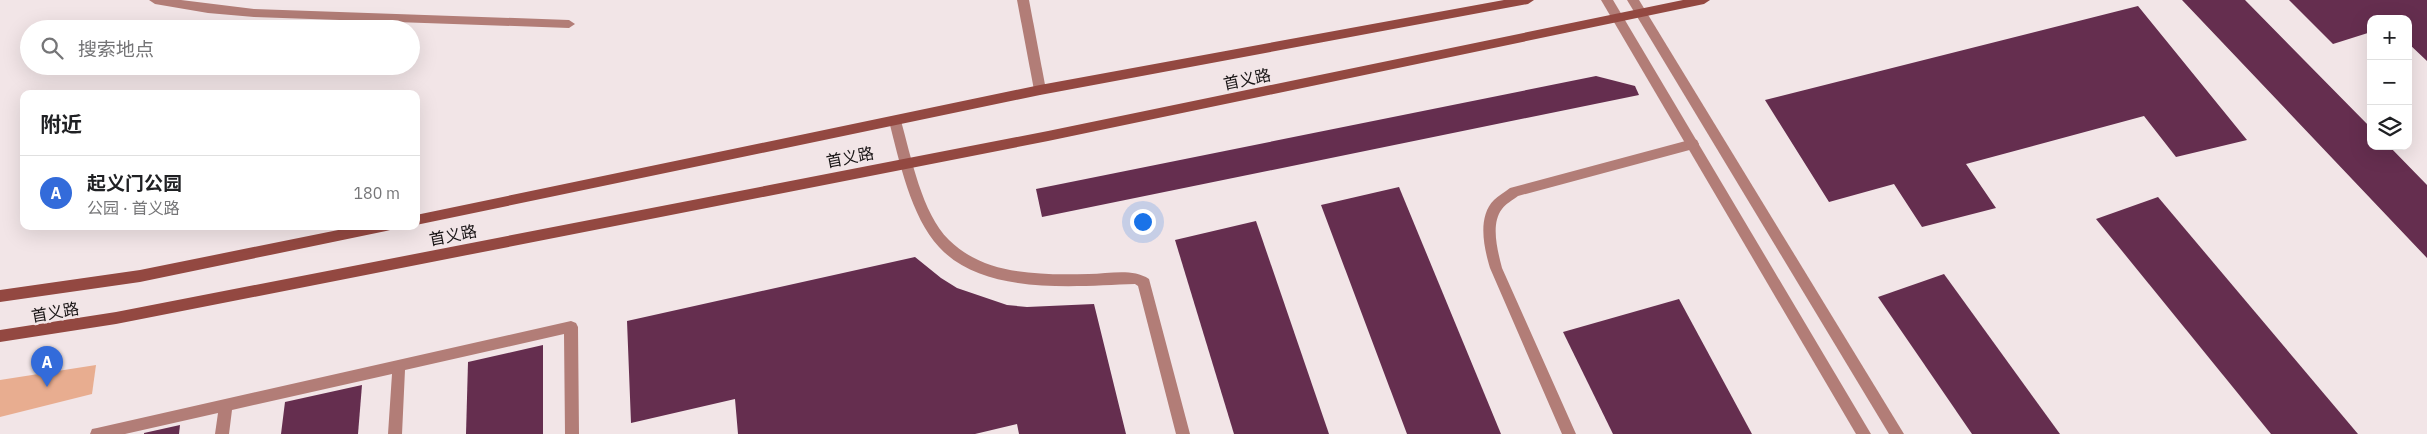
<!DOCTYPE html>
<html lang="zh">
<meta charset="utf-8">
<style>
:root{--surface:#fff;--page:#f6f6f6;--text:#202124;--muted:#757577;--line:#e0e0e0;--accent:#336bda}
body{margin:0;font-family:"IBM Plex Sans","Noto Sans SC",sans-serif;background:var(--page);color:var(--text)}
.controls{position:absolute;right:15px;top:15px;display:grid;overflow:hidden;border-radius:10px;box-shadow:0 5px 20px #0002}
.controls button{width:45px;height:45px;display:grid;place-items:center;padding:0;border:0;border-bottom:1px solid var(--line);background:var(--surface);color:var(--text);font:25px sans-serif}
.you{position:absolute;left:1142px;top:221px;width:18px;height:18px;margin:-12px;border:4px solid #fff;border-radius:50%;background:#1a73e8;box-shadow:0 0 0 8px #1a73e833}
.badge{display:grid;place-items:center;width:32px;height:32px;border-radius:50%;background:var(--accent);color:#fff;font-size:16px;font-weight:700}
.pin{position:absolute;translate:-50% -41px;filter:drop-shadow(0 1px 2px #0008)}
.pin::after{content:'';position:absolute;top:26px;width:18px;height:15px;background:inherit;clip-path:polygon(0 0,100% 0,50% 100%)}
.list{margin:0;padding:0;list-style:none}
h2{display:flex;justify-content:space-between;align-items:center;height:65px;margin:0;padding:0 20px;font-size:21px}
h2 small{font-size:16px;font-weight:400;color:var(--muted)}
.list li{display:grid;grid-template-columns:32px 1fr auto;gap:15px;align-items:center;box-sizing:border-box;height:75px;padding:0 20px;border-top:1px solid var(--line)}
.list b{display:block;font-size:19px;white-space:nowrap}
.list p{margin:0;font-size:16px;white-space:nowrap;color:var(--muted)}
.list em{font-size:16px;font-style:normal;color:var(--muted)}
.icon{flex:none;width:28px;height:28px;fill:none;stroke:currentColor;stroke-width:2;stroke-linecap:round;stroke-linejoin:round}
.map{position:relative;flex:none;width:2427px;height:434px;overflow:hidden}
.search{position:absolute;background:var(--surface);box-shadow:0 5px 20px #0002;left:20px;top:20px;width:400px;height:55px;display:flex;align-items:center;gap:12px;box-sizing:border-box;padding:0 18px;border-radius:28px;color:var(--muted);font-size:19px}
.panel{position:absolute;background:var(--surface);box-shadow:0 5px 20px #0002;left:20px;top:90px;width:400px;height:140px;border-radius:10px}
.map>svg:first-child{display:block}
.green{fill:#e8ad90}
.building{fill:#652e4f}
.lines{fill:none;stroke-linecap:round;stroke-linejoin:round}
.service{fill:#b27d77;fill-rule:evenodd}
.minor{fill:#b27d77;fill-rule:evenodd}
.secondary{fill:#934841;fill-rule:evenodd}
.labels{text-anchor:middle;stroke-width:5;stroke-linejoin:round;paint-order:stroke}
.street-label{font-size:16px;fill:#171314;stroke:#f2e5e7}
</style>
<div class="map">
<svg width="2427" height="434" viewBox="0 0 2427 434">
<rect width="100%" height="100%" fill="#f2e5e7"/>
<polygon class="green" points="96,365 92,394 0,417 0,380"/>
<g class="building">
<polygon points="2182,0 2245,0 2371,128 2371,146 2389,146 2427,185 2427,258"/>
<polygon points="2289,0 2427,0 2427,61 2408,43 2408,19 2371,19 2371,32 2333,44"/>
<polygon points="2138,6 2247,140 2176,157 2144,116 1966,164 1996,208 1922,227 1894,184 1829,202 1765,100"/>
<polygon points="1596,76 1635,86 1639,95 1042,217 1036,189"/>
<polygon points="1399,187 1501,434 1407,434 1321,205"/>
<polygon points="2158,197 2358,434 2271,434 2096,219"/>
<polygon points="1256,221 1329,434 1234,434 1175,240"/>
<polygon points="915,257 941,278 957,288 1007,305 1027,307 1094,304 1126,434 1019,434 1017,424 975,434 738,434 735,399 631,423 627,321"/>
<polygon points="1944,274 2060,434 1972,434 1878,297"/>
<polygon points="1679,299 1752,434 1613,434 1563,332"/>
<polygon points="543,345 543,434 466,434 468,362"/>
<polygon points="362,385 358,434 281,434 285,402"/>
<polygon points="180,425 179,434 144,434 144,433"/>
</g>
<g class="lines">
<g class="service">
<polygon points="149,0 181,0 254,9 569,20 575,24 569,28 254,17 208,13 155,4"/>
<path d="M1693 139 1697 140 1699 144 1697 148 1518 196C1513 200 1505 204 1502 209 1490 224 1498 252 1502 268L1576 434H1562L1490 268C1484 248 1477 217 1494 200 1498 196 1505 192 1510 188Z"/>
<polygon points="571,321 576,323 578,327 579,434 565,434 564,334 405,370 402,434 388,434 392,374 232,410 229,434 215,434 218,413 125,434 90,434 92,429 97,428"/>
</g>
<g class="minor">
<polygon points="1017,0 1029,0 1046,90 1040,95 1034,90"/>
<polygon points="1601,0 1613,0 1871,434 1856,434"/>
<polygon points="1627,0 1639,0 1904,434 1889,434"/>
<path d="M895 116 899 118 901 121C911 156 922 214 949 240 985 276 1042 275 1089 274 1109 274 1132 268 1149 279L1190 434H1176L1138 286 1135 284C1075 286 984 296 939 247 911 217 899 160 889 121L891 118Z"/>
</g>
<g class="secondary">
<polygon points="1504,0 1534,0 1528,4 1040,95 416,225 416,215 1040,85"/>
<polygon points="1683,0 1710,0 1704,4 1048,141 116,324 0,342 0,330 116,312 1048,131"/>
<polygon points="358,226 392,226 390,230 386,231 140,282 0,302 0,290 140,270"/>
</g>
</g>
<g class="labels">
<g class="street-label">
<text transform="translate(1247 79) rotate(-12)" y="6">首义路</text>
<text transform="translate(850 157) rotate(-11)" y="6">首义路</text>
<text transform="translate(453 235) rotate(-11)" y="6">首义路</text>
<text transform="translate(55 312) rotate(-10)" y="6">首义路</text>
</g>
</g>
</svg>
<div class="controls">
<button>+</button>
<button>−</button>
<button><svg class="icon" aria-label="layers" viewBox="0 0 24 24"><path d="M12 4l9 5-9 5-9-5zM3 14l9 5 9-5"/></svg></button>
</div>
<div class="you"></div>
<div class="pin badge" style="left:47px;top:387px">A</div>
<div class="search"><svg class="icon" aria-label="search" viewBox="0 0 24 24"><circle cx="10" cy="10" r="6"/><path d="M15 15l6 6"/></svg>搜索地点</div>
<section class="panel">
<h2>附近<small></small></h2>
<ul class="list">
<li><span class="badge">A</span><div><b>起义门公园</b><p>公园 · 首义路</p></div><em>180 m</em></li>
</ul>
</section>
</div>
